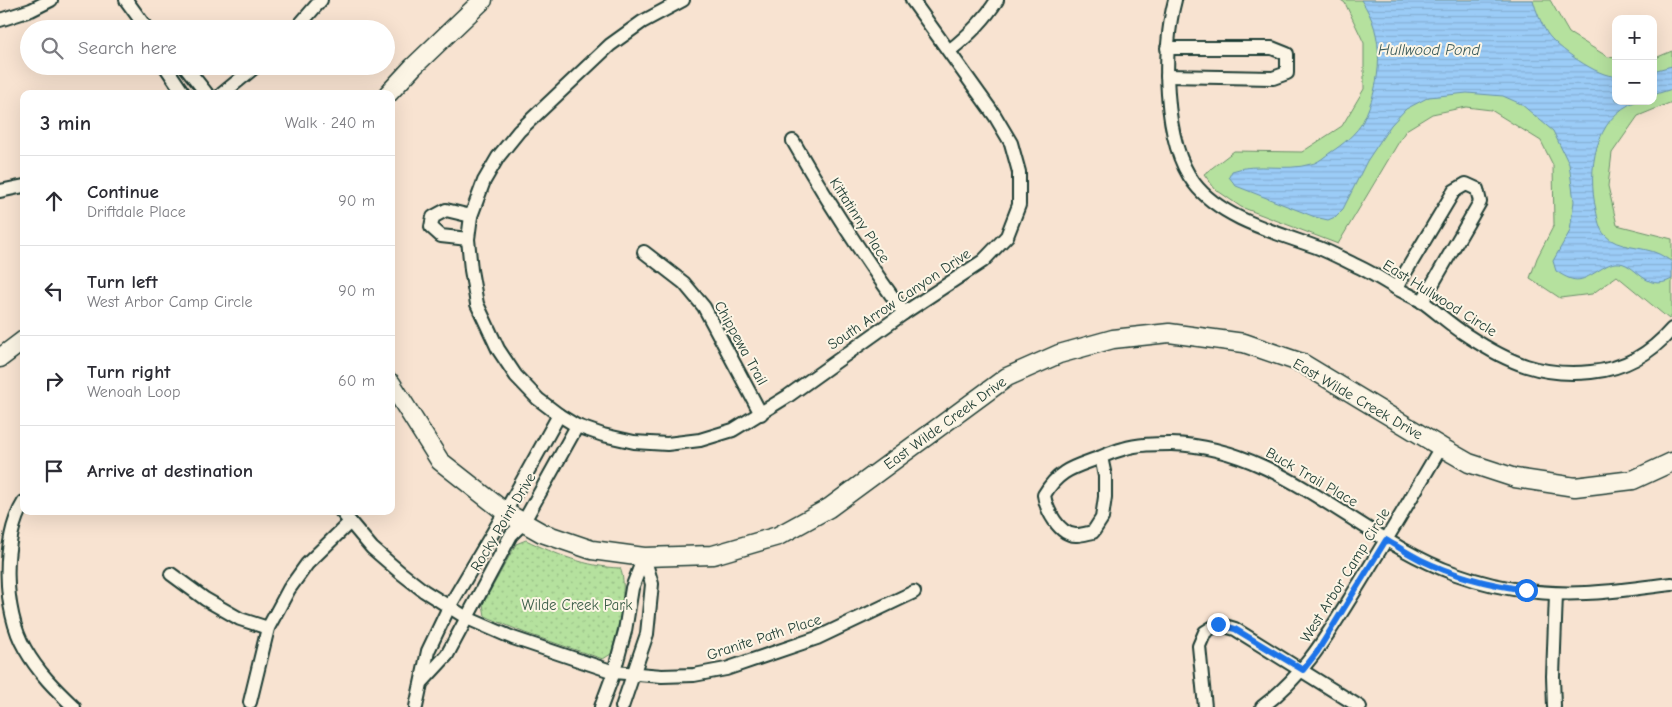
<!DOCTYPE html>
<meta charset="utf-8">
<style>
:root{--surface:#fff;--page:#f7f7f7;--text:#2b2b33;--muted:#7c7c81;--line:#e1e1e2}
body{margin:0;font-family:"Comic Neue",sans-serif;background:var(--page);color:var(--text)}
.controls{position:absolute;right:15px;top:15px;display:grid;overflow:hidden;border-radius:10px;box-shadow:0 5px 20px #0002}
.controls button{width:45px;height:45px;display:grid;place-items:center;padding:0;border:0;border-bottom:1px solid var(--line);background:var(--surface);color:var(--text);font:25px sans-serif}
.stop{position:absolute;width:15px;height:15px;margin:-11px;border:4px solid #1a73e8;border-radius:50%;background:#fff}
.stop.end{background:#1a73e8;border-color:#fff;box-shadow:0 1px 5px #0008}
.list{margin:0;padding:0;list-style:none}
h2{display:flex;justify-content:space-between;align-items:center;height:65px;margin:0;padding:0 20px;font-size:21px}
h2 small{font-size:16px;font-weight:400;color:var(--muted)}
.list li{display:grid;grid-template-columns:32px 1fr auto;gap:15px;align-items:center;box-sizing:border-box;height:90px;padding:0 20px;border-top:1px solid var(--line)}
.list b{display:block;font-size:19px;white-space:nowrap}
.list p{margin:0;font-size:16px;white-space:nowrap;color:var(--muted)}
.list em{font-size:16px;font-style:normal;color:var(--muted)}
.icon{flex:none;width:28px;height:28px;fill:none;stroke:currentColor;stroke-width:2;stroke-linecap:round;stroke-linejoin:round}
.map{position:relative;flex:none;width:1672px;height:707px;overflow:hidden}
.search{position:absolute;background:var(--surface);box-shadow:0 5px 20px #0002;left:20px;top:20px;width:375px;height:55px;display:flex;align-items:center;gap:12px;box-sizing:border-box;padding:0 18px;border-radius:28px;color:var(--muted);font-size:19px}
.panel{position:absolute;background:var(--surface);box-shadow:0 5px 20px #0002;left:20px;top:90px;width:375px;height:425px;border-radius:10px}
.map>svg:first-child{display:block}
.green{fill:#b5e19e;stroke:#6a8f69}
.park{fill:url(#park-dots);stroke:#6a8f69}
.water{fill:url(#water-rules);stroke:#6993a9}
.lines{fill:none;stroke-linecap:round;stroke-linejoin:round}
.street-casing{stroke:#1f3d34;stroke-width:16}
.secondary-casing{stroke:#1f3d34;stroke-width:21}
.street{stroke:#fcf5e5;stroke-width:12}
.secondary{stroke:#fcf5e5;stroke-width:18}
.route{stroke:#1a73e8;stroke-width:6}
.labels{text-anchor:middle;stroke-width:4;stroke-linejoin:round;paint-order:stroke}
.street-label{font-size:15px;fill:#1f3d34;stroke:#fcf5e5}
.park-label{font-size:15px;fill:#3d5e49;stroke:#fcf5e5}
.water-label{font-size:16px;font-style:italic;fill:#385a5b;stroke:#fcf5e5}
</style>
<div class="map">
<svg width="1672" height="707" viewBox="0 0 1672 707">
<defs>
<pattern id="park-dots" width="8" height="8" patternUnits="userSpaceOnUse" patternTransform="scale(1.25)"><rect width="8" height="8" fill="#b5e19e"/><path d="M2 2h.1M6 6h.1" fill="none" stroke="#9bc289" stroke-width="1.8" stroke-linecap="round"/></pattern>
<pattern id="water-rules" width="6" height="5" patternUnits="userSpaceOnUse" patternTransform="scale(1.25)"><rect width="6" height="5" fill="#9bccf7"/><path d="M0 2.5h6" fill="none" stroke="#85b0d4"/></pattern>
</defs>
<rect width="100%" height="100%" fill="#f8e3d1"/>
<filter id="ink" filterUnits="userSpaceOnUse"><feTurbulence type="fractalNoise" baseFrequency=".02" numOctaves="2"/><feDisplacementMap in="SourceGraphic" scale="10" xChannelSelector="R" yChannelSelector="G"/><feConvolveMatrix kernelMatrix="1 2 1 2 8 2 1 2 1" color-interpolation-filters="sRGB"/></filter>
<g filter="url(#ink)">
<polygon class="green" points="1341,0 1550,0 1569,33 1608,57 1616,58 1616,101 1653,101 1653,59 1672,51 1672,102 1638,116 1612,153 1608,186 1617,225 1672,239 1672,315 1669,319 1617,276 1592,294 1560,298 1530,278 1537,258 1554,225 1553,165 1541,141 1491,110 1466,107 1432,114 1406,130 1338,244 1241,207 1215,189 1204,174 1234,151 1302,152 1342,126 1364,89 1364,43 1345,3"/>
<path class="park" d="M526 540C555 554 587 567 620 568 629 586 617 633 611 654L603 659 525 633 485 616 483 604 516 544Z"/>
<g class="water">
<path d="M1361 0H1533C1536 11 1541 23 1547 33 1556 47 1599 78 1616 76V101H1637C1594 117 1587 171 1596 210 1598 219 1599 229 1605 235 1617 249 1643 246 1659 254 1663 256 1668 259 1672 262V279C1644 294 1636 261 1616 263 1611 263 1606 266 1601 269 1581 281 1577 285 1556 271L1553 261 1570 231 1574 201 1569 164 1553 131 1521 104 1503 96 1467 93 1429 97 1406 109 1391 125 1367 161 1343 209 1335 217 1328 220 1315 217 1236 186 1229 177 1232 171C1257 162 1285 172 1311 164 1318 163 1325 156 1331 152 1341 146 1358 132 1363 121 1382 83 1386 35 1361 0Z"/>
<polygon points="1672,66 1672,89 1653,95 1653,71"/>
</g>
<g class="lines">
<defs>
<g id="street">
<polyline points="126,0 147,29"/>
<polyline points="683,0 642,22 610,45 519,131 498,157 484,181 471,216 468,239 471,270 477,304 498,349 516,376 538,399 559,415 577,426 603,435 634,442 667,444 700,440 733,430 788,396 904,313 983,261 1007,236 1019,205 1019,172 1011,143 995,116 912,0"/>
<path d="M1175 0C1162 48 1163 142 1194 183 1221 219 1278 233 1319 248 1332 253 1344 260 1357 266 1370 272 1383 280 1396 288 1405 293 1414 297 1423 302 1438 313 1452 326 1468 336 1509 363 1542 377 1591 372 1625 369 1650 354 1672 329"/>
<polyline points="0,20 31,10 51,0"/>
<polyline points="296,29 321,0"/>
<polyline points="1167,48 1272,48 1287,54 1287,73 1273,78 1167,76"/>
<path d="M949 51C968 36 984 21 997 0"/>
<polyline points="165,66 184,94"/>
<polyline points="185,66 207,94"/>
<polyline points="222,94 256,66"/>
<path d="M793 141C827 201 864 258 904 313"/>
<polyline points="0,191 24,186"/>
<polyline points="468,239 441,236 431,227 433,217 446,210 471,216"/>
<polyline points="644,252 684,283 704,307 761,414"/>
<polyline points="1396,288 1454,191 1466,184 1477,189 1480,202 1422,302"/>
<path d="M1101 457 1105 476V497L1102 518 1093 532C1088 533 1082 535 1077 535 1059 536 1046 509 1044 495 1059 469 1075 467 1101 457 1108 454 1115 451 1123 449 1138 444 1155 444 1171 444 1281 446 1357 539 1456 574 1497 589 1542 595 1586 593 1614 592 1644 587 1672 584"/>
<path d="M24 502C1 538 3 612 25 649 38 672 55 689 74 707"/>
<polyline points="341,511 372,548 401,573 424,591 467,618 513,638 614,672 662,676 694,675 726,669 817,638 914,592"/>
<polyline points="171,574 205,599 240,619 268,628"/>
<polyline points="423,681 447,655 511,535 523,523 577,426"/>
<polyline points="250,702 268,628 289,589 307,564 350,522"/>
<polyline points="416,707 428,651 449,607 505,512 559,415"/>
<polyline points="601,707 614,672 625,631 632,588 644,557"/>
<polyline points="622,707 647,634 652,584 644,557"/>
<polyline points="1205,707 1199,646 1205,632 1218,624 1235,629 1360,707"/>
<path d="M1262 707C1305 675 1328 634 1356 589 1385 542 1413 495 1441 447"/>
<polyline points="1554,707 1553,676 1556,594"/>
</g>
<g id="secondary">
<polyline points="388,94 413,67 483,0"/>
<polyline points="0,358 24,340"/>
<polyline points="391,383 440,461 505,512 542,533 592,550 644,557 713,555 778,536 829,508 1007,377 1059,354 1113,339 1169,333 1244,343 1302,363 1441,447 1469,463 1515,478 1575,487 1633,480 1672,462"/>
</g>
</defs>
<use href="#street" class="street-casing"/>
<use href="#secondary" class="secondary-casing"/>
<use href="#street" class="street"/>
<use href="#secondary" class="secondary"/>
</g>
</g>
<g class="lines" filter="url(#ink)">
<path class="route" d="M1218 624 1235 629 1303 670 1317 652 1386 540C1398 547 1409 554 1421 560 1454 576 1490 585 1526 590"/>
</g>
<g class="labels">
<g class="street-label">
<text transform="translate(860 220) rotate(57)" y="5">Kittatinny Place</text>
<text transform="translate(1440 298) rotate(32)" y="5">East Hullwood Circle</text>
<text transform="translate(899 299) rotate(-34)" y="5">South Arrow Canyon Drive</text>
<text transform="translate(741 343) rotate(61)" y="5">Chippewa Trail</text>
<text transform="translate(1358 399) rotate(30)" y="5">East Wilde Creek Drive</text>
<text transform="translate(945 423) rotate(-36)" y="5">East Wilde Creek Drive</text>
<text transform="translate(1312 477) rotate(30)" y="5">Buck Trail Place</text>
<text transform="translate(503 522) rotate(-59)" y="5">Rocky Point Drive</text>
<text transform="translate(1345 575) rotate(-58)" y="5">West Arbor Camp Circle</text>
<text transform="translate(764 637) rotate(-18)" y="5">Granite Path Place</text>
</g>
<g class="park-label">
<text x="577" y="610">Wilde Creek Park</text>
</g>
<g class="water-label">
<text x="1429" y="55">Hullwood Pond</text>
</g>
</g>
</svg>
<div class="controls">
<button>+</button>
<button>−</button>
</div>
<div class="stop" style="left:1526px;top:590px"></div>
<div class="stop end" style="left:1218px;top:624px"></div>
<div class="search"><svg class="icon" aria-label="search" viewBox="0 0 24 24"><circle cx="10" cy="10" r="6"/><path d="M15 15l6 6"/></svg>Search here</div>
<section class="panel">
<h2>3 min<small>Walk · 240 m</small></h2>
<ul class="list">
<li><svg class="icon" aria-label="ahead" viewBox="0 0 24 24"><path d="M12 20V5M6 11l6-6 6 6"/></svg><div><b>Continue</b><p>Driftdale Place</p></div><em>90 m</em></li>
<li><svg class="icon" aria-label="left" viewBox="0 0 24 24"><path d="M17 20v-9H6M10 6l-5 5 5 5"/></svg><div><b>Turn left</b><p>West Arbor Camp Circle</p></div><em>90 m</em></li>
<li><svg class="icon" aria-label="right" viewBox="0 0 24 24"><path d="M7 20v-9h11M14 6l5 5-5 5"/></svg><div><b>Turn right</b><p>Wenoah Loop</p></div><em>60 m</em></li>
<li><svg class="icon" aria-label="arrive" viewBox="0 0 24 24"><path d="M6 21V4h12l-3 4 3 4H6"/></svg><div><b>Arrive at destination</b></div></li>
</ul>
</section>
</div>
